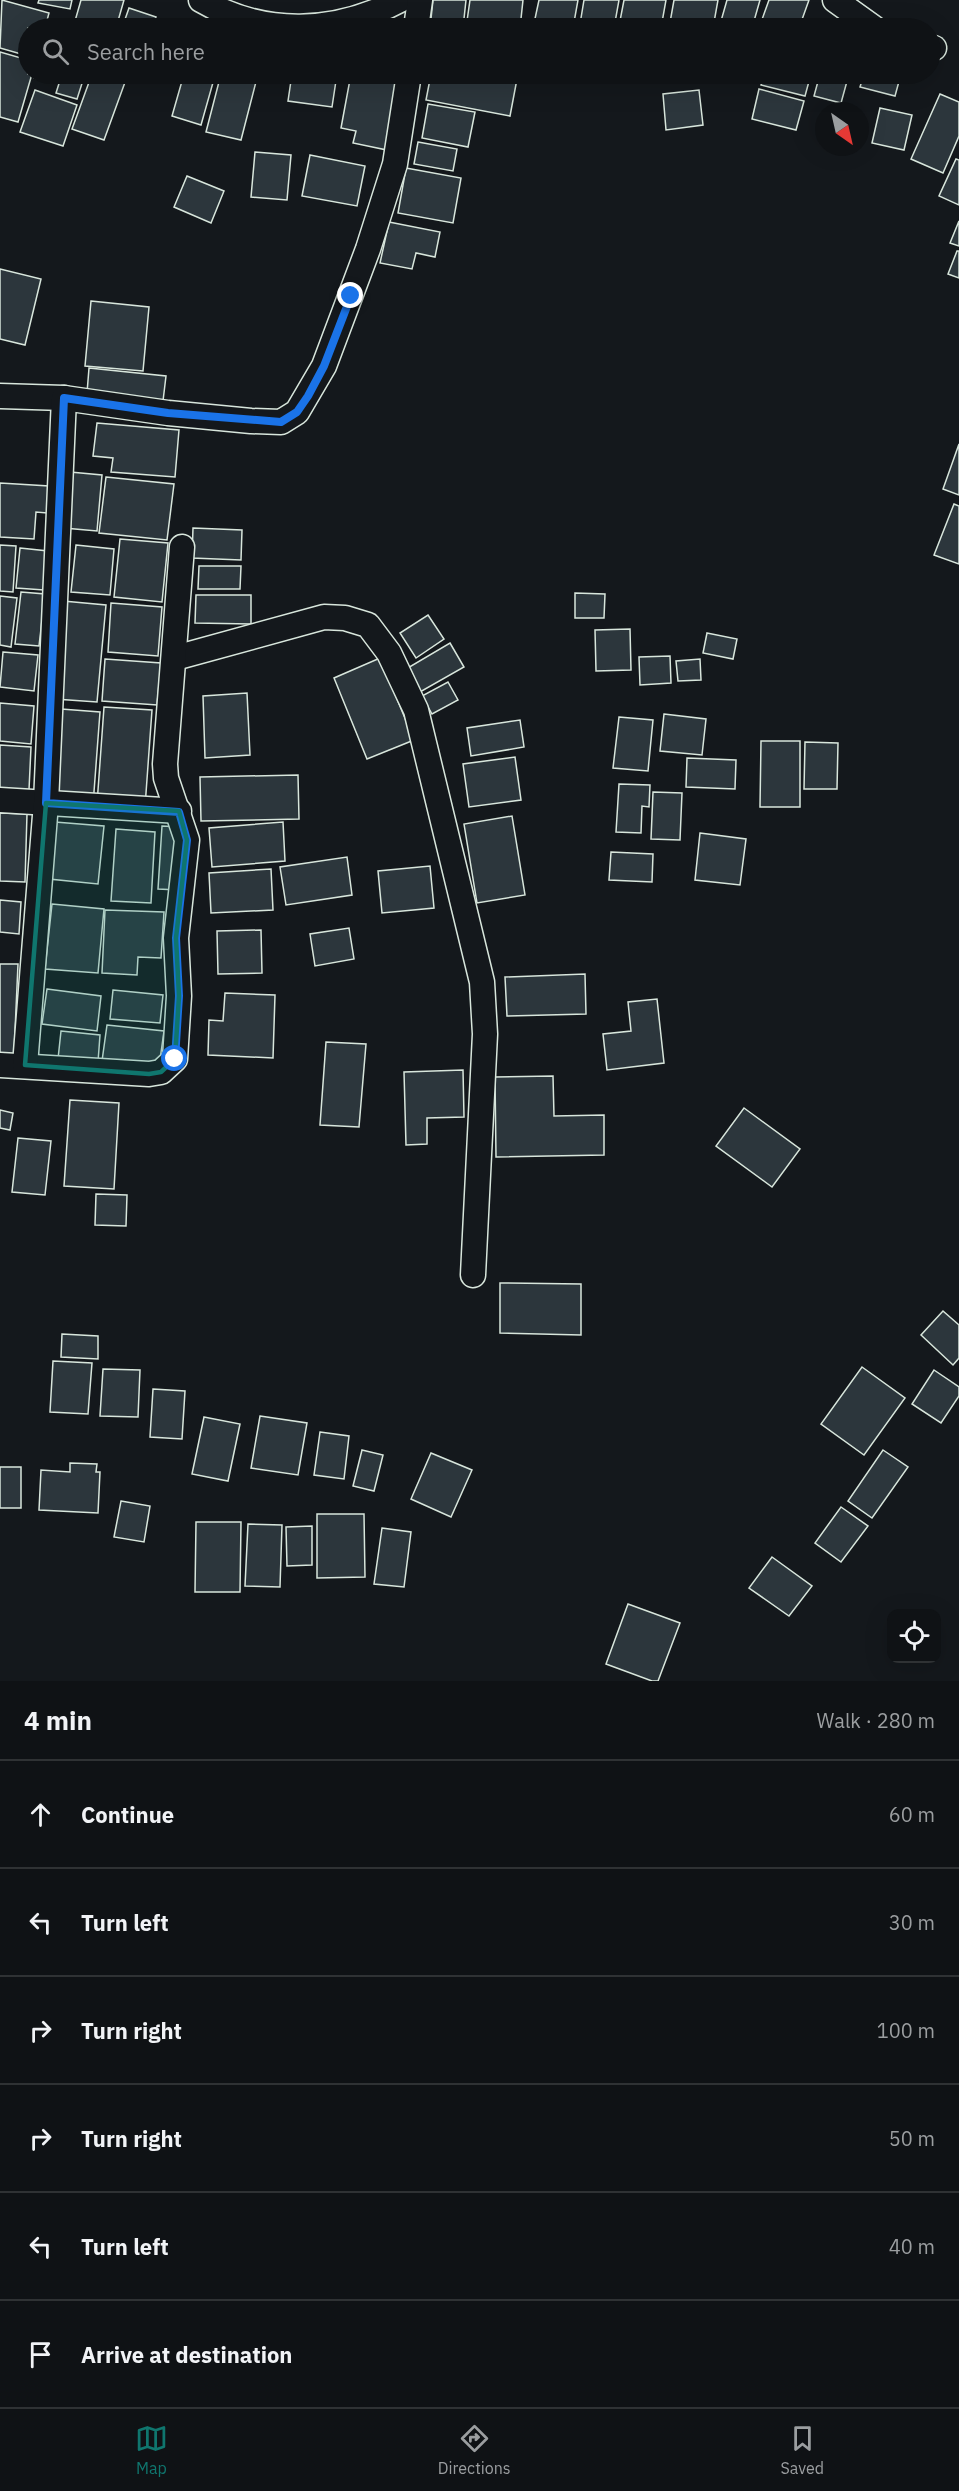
<!DOCTYPE html>
<meta charset="utf-8">
<style>
:root{--surface:#0f1215;--page:#1d2022;--text:#f1f3f6;--muted:#9b9ea0;--line:#2f3234;--accent:#0f766e}
body{margin:0;font-family:"IBM Plex Sans",sans-serif;background:var(--page);color:var(--text)}
.controls{position:absolute;right:18px;bottom:18px;display:grid;overflow:hidden;border-radius:12px;box-shadow:0 6px 24px #0002}
.controls button{width:54px;height:54px;display:grid;place-items:center;padding:0;border:0;border-bottom:2px solid var(--line);background:var(--surface);color:var(--text);font:30px sans-serif}
.compass{position:absolute;left:815px;top:102px;width:54px;height:54px;border-radius:50%;background:var(--surface);box-shadow:0 6px 24px #0002;rotate:146deg}
.stop{position:absolute;width:18px;height:18px;margin:-14px;border:4px solid #1a73e8;border-radius:50%;background:#fff}
.stop.end{background:#1a73e8;border-color:#fff;box-shadow:0 2px 6px #0008}
.list{margin:0;padding:0;list-style:none}
h2{display:flex;justify-content:space-between;align-items:center;height:78px;margin:0;padding:0 24px;font-size:26px}
h2 small{font-size:20px;font-weight:400;color:var(--muted)}
.list li{display:grid;grid-template-columns:39px 1fr auto;gap:18px;align-items:center;box-sizing:border-box;height:108px;padding:0 24px;border-top:2px solid var(--line)}
.list b{display:block;font-size:22px;white-space:nowrap}
.list em{font-size:20px;font-style:normal;color:var(--muted)}
.icon{flex:none;width:33px;height:33px;fill:none;stroke:currentColor;stroke-width:2;stroke-linecap:round;stroke-linejoin:round}
.map{position:relative;flex:none;width:959px;height:1681px;overflow:hidden}
.search{position:absolute;background:var(--surface);box-shadow:0 6px 24px #0002;left:18px;right:18px;top:18px;height:66px;display:flex;align-items:center;gap:15px;box-sizing:border-box;padding:0 21px;border-radius:33px;color:var(--muted);font-size:22px}
.sheet{height:726px;background:var(--surface)}
nav{display:flex;justify-content:space-around;align-items:center;box-sizing:border-box;height:84px;border-top:2px solid var(--line);background:var(--surface);font-size:16px;color:var(--muted)}
nav a{display:grid;justify-items:center;gap:3px}
nav .on{color:var(--accent)}
.map>svg:first-child{display:block}
.building{fill:#2c363c;stroke:#d8e6dc;stroke-width:1.5}
.lines{fill:none;stroke-linecap:round;stroke-linejoin:round}
.street-casing{stroke:#d8e6dc;stroke-width:27}
.street{stroke:#14181c;stroke-width:24}
.route{stroke:#1a73e8;stroke-width:8}
.marked{fill:#0f766e;fill-opacity:0.2;stroke:#0f766e;stroke-width:4.5;stroke-linejoin:round}
</style>
<div class="map">
<svg width="959" height="1681" viewBox="0 0 959 1681">
<rect width="100%" height="100%" fill="#14181c"/>
<g class="building">
<polygon points="2,0 49,13 45,28 28,28 28,56 0,48"/>
<polygon points="39,0 72,0 70,9 38,3"/>
<polygon points="81,0 124,0 116,28 73,28"/>
<polygon points="433,0 466,0 463,28 430,28"/>
<polygon points="470,0 523,0 520,28 466,28"/>
<polygon points="539,0 578,0 573,28 533,28"/>
<polygon points="584,0 619,0 614,28 580,24"/>
<polygon points="624,0 666,0 661,28 619,26"/>
<polygon points="674,0 718,0 713,28 669,28"/>
<polygon points="727,0 760,0 752,28 719,28"/>
<polygon points="769,0 809,0 799,28 759,28"/>
<polygon points="129,8 156,17 152,28 122,28"/>
<polygon points="0,52 28,60 28,74 32,74 18,122 0,117"/>
<polygon points="35,74 56,74 53,83 34,78"/>
<polygon points="62,74 85,74 77,99 56,93"/>
<polygon points="92,74 128,74 104,140 72,129"/>
<polygon points="184,74 195,74 214,79 201,125 172,116"/>
<polygon points="221,74 258,74 241,140 206,132"/>
<polygon points="292,74 337,74 332,107 288,101"/>
<polygon points="351,74 402,74 387,150 353,143 356,131 341,128"/>
<polygon points="431,74 486,74 517,79 510,116 426,100"/>
<polygon points="624,74 659,74 658,81 624,77"/>
<polygon points="764,74 811,74 805,96 761,85"/>
<polygon points="820,74 849,74 841,103 814,96"/>
<polygon points="864,74 901,74 895,96 860,87"/>
<polygon points="759,89 804,101 796,130 752,119"/>
<polygon points="35,90 77,105 63,146 20,132"/>
<polygon points="699,90 703,125 666,130 663,94"/>
<polygon points="940,94 959,102 959,136 943,173 911,159"/>
<polygon points="428,104 475,112 468,147 422,138"/>
<polygon points="880,108 912,115 904,150 872,143"/>
<polygon points="418,142 457,149 453,171 414,164"/>
<polygon points="255,152 291,155 287,200 251,197"/>
<polygon points="310,155 365,166 357,206 302,196"/>
<polygon points="956,159 959,160 959,205 939,196"/>
<polygon points="406,168 461,178 453,223 398,213"/>
<polygon points="187,176 224,191 211,223 174,207"/>
<polygon points="959,221 959,246 950,243"/>
<polygon points="389,222 440,232 435,257 416,253 412,269 380,263"/>
<polygon points="957,251 959,251 959,278 948,274"/>
<polygon points="0,269 41,279 25,345 0,339"/>
<polygon points="91,301 149,307 143,371 85,366"/>
<polygon points="89,368 166,376 163,401 87,393"/>
<polygon points="97,423 179,430 175,477 111,472 113,458 93,456"/>
<polygon points="959,444 959,495 943,489"/>
<polygon points="70,472 102,475 97,531 64,528"/>
<polygon points="106,477 174,484 167,540 99,533"/>
<polygon points="0,483 49,486 47,513 36,512 34,539 0,537"/>
<polygon points="954,504 959,506 959,564 934,555"/>
<polygon points="193,528 242,530 241,560 192,558"/>
<polygon points="120,539 168,543 162,602 114,597"/>
<polygon points="0,545 16,546 13,592 0,591"/>
<polygon points="76,545 114,549 110,595 71,592"/>
<polygon points="20,548 48,551 44,590 16,588"/>
<polygon points="199,566 241,566 240,589 198,589"/>
<polygon points="21,592 45,594 39,646 15,644"/>
<polygon points="575,593 605,594 604,618 575,618"/>
<polygon points="196,595 251,595 251,624 195,623"/>
<polygon points="0,596 17,598 11,647 0,645"/>
<polygon points="63,601 106,605 97,702 55,699"/>
<polygon points="111,603 162,607 158,656 108,652"/>
<polygon points="428,615 444,639 416,658 400,633"/>
<polygon points="630,629 631,670 596,671 595,630"/>
<polygon points="707,633 737,639 733,659 703,653"/>
<polygon points="450,643 464,667 420,692 406,669"/>
<polygon points="3,652 38,655 34,691 0,687"/>
<polygon points="670,656 671,683 640,685 639,657"/>
<polygon points="380,658 414,740 367,759 334,678"/>
<polygon points="105,659 161,663 157,705 102,701"/>
<polygon points="700,659 701,680 678,681 676,661"/>
<polygon points="448,682 458,700 432,714 422,696"/>
<polygon points="247,693 250,755 205,758 203,696"/>
<polygon points="0,703 34,706 31,744 0,741"/>
<polygon points="104,707 152,710 145,807 97,804"/>
<polygon points="61,709 100,712 93,805 54,803"/>
<polygon points="664,714 706,719 702,755 660,751"/>
<polygon points="619,717 653,720 648,771 613,768"/>
<polygon points="520,720 524,747 471,756 467,728"/>
<polygon points="761,741 800,741 800,807 760,807"/>
<polygon points="805,742 838,743 837,789 804,789"/>
<polygon points="0,745 31,747 29,790 0,788"/>
<polygon points="515,757 521,800 469,807 463,764"/>
<polygon points="687,758 736,760 735,789 686,787"/>
<polygon points="298,775 299,819 201,821 200,777"/>
<polygon points="619,784 650,785 649,807 642,806 641,833 616,832"/>
<polygon points="653,792 682,793 680,840 651,839"/>
<polygon points="0,813 27,814 25,882 0,881"/>
<polygon points="512,816 525,895 477,903 464,824"/>
<polygon points="55,822 104,826 98,884 49,879"/>
<polygon points="283,822 285,861 212,867 209,828"/>
<polygon points="162,826 181,827 178,890 158,889"/>
<polygon points="116,829 155,832 151,903 111,901"/>
<polygon points="700,833 746,839 740,885 695,880"/>
<polygon points="611,852 653,854 652,882 609,880"/>
<polygon points="347,857 352,895 286,905 280,867"/>
<polygon points="430,866 434,908 382,913 378,871"/>
<polygon points="271,869 273,910 211,913 209,873"/>
<polygon points="0,900 21,902 19,934 0,932"/>
<polygon points="52,904 104,909 98,973 45,969"/>
<polygon points="105,910 164,912 161,958 138,957 137,975 102,973"/>
<polygon points="349,928 354,959 315,966 310,934"/>
<polygon points="261,930 262,973 218,974 217,931"/>
<polygon points="0,964 18,964 14,1054 0,1053"/>
<polygon points="585,974 586,1014 507,1016 505,977"/>
<polygon points="47,989 101,996 97,1031 42,1024"/>
<polygon points="113,990 163,995 160,1023 110,1019"/>
<polygon points="225,993 275,995 273,1058 208,1055 209,1020 223,1021"/>
<polygon points="657,999 664,1063 607,1070 603,1034 631,1031 628,1002"/>
<polygon points="107,1025 164,1031 159,1067 102,1061"/>
<polygon points="61,1031 100,1035 98,1062 58,1059"/>
<polygon points="326,1042 366,1044 359,1127 320,1125"/>
<polygon points="463,1070 464,1117 427,1118 427,1144 406,1145 404,1072"/>
<polygon points="553,1076 554,1116 604,1115 604,1155 496,1157 495,1077"/>
<polygon points="70,1100 119,1103 114,1189 64,1186"/>
<polygon points="744,1108 800,1149 772,1187 716,1146"/>
<polygon points="0,1110 13,1113 10,1130 0,1128"/>
<polygon points="18,1138 51,1141 45,1195 12,1192"/>
<polygon points="96,1194 127,1195 126,1226 95,1225"/>
<polygon points="500,1283 581,1284 581,1335 500,1333"/>
<polygon points="943,1311 959,1325 959,1358 953,1365 921,1335"/>
<polygon points="62,1334 98,1336 98,1359 61,1357"/>
<polygon points="53,1361 92,1363 88,1414 50,1412"/>
<polygon points="862,1367 905,1398 864,1455 821,1424"/>
<polygon points="103,1369 140,1370 138,1417 100,1416"/>
<polygon points="934,1370 959,1387 959,1396 941,1423 912,1404"/>
<polygon points="153,1389 185,1391 182,1439 150,1437"/>
<polygon points="260,1416 307,1423 298,1475 251,1468"/>
<polygon points="204,1417 240,1424 228,1481 192,1474"/>
<polygon points="320,1432 349,1436 344,1479 314,1475"/>
<polygon points="362,1450 383,1455 374,1491 353,1486"/>
<polygon points="883,1450 908,1467 872,1518 848,1501"/>
<polygon points="431,1453 472,1470 451,1517 411,1499"/>
<polygon points="70,1463 97,1464 96,1472 100,1472 98,1513 39,1510 41,1470 70,1472"/>
<rect x="0" y="1467" width="21" height="41"/>
<polygon points="121,1501 150,1506 144,1542 114,1537"/>
<polygon points="841,1507 868,1526 841,1562 815,1543"/>
<polygon points="317,1514 364,1514 365,1577 317,1578"/>
<polygon points="196,1522 241,1522 240,1592 195,1592"/>
<polygon points="248,1524 282,1525 280,1587 245,1586"/>
<polygon points="312,1526 312,1565 287,1566 286,1527"/>
<polygon points="382,1528 411,1532 404,1587 374,1584"/>
<polygon points="772,1557 812,1586 789,1616 749,1588"/>
<polygon points="628,1604 680,1623 658,1681 652,1681 606,1664"/>
</g>
<g class="lines">
<defs>
<g id="street">
<path d="M201 0C264 37 336 34 400 0"/>
<polyline points="835,0 874,28"/>
<polyline points="416,28 420,0"/>
<polyline points="930,47 934,48"/>
<polyline points="0,396 64,398 168,413 251,421 281,422 297,412 324,366 368,249 395,164 409,74"/>
<polyline points="175,658 324,617 345,618 368,625 389,653 416,710 482,982 485,1034 473,1275"/>
<polyline points="0,800 179,811"/>
<polyline points="0,1065 149,1074 161,1072 175,1059 179,996 176,938 187,840 166,778 165,764 182,547"/>
<polyline points="25,1065 46,803 64,398"/>
</g>
</defs>
<use href="#street" class="street-casing"/>
<use href="#street" class="street"/>
</g>
<g class="lines">
<polyline class="route" points="175,1059 179,996 176,938 187,840 179,812 46,803 64,398 168,413 281,422 297,412 308,396 324,366 351,296"/>
</g>
<path class="marked" d="M46 803 179 811 187 840 176 938 179 996 175 1059 161 1072 149 1074 25 1065Z"/>
</svg>
<div class="controls">
<button><svg class="icon" aria-label="locate" viewBox="0 0 24 24"><circle cx="12" cy="12" r="6"/><path d="M12 2v4M12 18v4M2 12h4M18 12h4"/></svg></button>
</div>
<svg class="compass" viewBox="-18 -18 36 36"><path d="M0-13l5 13h-10z" fill="#e53935"/><path d="M0 13l5-13h-10z" fill="#9b9ea0"/></svg>
<div class="stop" style="left:175px;top:1059px"></div>
<div class="stop end" style="left:351px;top:296px"></div>
<div class="search"><svg class="icon" aria-label="search" viewBox="0 0 24 24"><circle cx="10" cy="10" r="6"/><path d="M15 15l6 6"/></svg>Search here</div>
</div>
<section class="sheet">
<h2>4 min<small>Walk · 280 m</small></h2>
<ul class="list">
<li><svg class="icon" aria-label="ahead" viewBox="0 0 24 24"><path d="M12 20V5M6 11l6-6 6 6"/></svg><div><b>Continue</b></div><em>60 m</em></li>
<li><svg class="icon" aria-label="left" viewBox="0 0 24 24"><path d="M17 20v-9H6M10 6l-5 5 5 5"/></svg><div><b>Turn left</b></div><em>30 m</em></li>
<li><svg class="icon" aria-label="right" viewBox="0 0 24 24"><path d="M7 20v-9h11M14 6l5 5-5 5"/></svg><div><b>Turn right</b></div><em>100 m</em></li>
<li><svg class="icon" aria-label="right" viewBox="0 0 24 24"><path d="M7 20v-9h11M14 6l5 5-5 5"/></svg><div><b>Turn right</b></div><em>50 m</em></li>
<li><svg class="icon" aria-label="left" viewBox="0 0 24 24"><path d="M17 20v-9H6M10 6l-5 5 5 5"/></svg><div><b>Turn left</b></div><em>40 m</em></li>
<li><svg class="icon" aria-label="arrive" viewBox="0 0 24 24"><path d="M6 21V4h12l-3 4 3 4H6"/></svg><div><b>Arrive at destination</b></div></li>
</ul>
</section>
<nav>
<a class="on"><svg class="icon" aria-label="map" viewBox="0 0 24 24"><path d="M3 6l6-2 6 2 6-2v14l-6 2-6-2-6 2zM9 4v14M15 6v14"/></svg>Map</a>
<a><svg class="icon" aria-label="directions" viewBox="0 0 24 24"><path d="M12 3l9 9-9 9-9-9zM9 14v-3h6M13 9l2 2-2 2"/></svg>Directions</a>
<a><svg class="icon" aria-label="saved" viewBox="0 0 24 24"><path d="M7 4h10v16l-5-4-5 4z"/></svg>Saved</a>
</nav>
